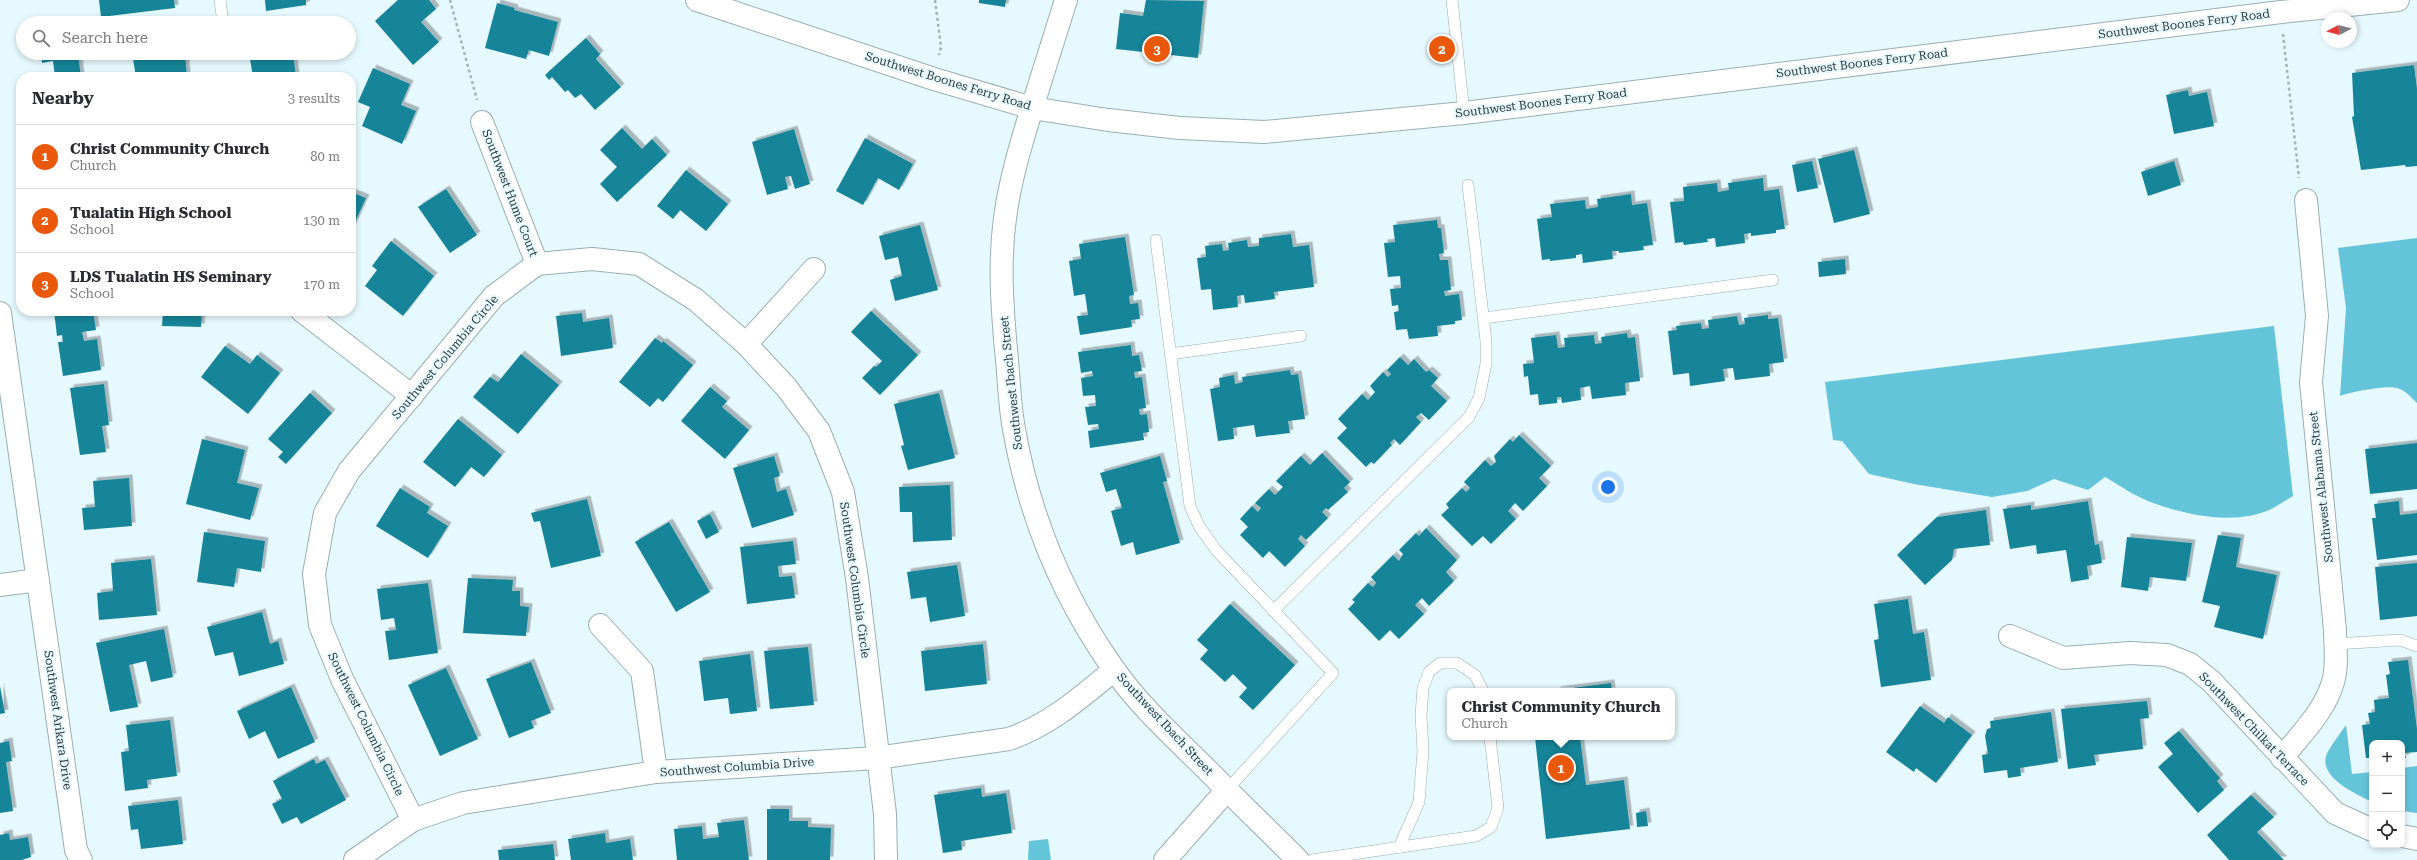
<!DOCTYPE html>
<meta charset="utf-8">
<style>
:root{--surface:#fff;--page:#f7f7f7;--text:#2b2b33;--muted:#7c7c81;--line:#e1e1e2;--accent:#ea580c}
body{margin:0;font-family:"Roboto Serif",serif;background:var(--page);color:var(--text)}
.controls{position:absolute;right:12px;bottom:12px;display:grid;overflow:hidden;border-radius:8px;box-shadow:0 2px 6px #0003}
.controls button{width:36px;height:36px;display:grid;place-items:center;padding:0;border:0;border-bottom:1px solid var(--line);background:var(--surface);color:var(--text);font:20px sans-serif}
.compass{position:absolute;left:2321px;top:12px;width:36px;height:36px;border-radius:50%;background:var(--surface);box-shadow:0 2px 6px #0003;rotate:263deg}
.you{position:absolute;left:1608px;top:487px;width:14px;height:14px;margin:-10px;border:3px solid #fff;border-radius:50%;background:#1a73e8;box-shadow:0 0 0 6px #1a73e833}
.badge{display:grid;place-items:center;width:26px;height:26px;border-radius:50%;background:var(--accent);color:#fff;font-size:13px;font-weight:700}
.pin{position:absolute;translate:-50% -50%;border:2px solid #fff;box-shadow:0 1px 4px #0006}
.popup{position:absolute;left:1447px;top:688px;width:228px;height:52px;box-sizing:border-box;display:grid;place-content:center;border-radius:8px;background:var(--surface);filter:drop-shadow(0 1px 3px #0005);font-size:13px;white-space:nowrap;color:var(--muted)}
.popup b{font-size:15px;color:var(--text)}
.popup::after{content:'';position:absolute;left:50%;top:100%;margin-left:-8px;border:8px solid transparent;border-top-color:var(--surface)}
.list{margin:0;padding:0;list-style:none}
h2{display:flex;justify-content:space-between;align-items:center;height:52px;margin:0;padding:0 16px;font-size:17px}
h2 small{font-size:13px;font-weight:400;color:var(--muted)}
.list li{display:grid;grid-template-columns:26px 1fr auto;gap:12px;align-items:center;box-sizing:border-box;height:64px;padding:0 16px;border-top:1px solid var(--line)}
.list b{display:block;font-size:15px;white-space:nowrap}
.list p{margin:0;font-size:13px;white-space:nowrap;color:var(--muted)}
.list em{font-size:13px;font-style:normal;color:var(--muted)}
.icon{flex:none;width:22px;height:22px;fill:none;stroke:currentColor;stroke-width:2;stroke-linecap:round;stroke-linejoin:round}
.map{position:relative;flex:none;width:2417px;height:860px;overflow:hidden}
.search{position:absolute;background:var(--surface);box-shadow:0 2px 6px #0003;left:16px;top:16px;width:340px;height:44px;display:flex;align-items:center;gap:10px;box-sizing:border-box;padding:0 14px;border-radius:22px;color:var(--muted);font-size:15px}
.panel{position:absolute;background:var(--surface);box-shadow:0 2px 6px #0003;left:16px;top:72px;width:340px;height:244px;border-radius:16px}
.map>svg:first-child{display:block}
.forest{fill:#64c4d9}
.building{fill:#178599;filter:url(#shadow)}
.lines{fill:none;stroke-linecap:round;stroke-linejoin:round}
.service-casing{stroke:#99afb4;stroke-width:12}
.minor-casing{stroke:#99afb4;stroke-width:24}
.tertiary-casing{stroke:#99afb4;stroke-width:24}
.secondary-casing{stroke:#99afb4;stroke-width:24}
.path{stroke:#a4b3b7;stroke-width:2.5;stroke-dasharray:3 3;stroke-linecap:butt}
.service{stroke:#fff;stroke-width:11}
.minor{stroke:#fff;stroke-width:22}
.tertiary{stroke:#fff;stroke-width:22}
.secondary{stroke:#fff;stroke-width:22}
.labels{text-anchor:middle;stroke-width:4;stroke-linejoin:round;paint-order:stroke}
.street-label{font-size:12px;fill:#323b3d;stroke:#e6f9fe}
</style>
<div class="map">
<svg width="2417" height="860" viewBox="0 0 2417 860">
<defs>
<filter id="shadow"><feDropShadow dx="3.5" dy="-3.5" stdDeviation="0" flood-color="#0004"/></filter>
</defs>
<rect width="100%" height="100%" fill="#e6f9fe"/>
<g class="forest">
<path d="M2417 238V403C2411 397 2405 390 2397 388 2387 385 2350 392 2340 396L2346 308 2338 248Z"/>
<path d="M2274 326 2293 496C2286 500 2279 505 2271 509 2235 526 2184 515 2148 501 2133 495 2119 485 2105 477L2088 490 2054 479 2027 491 1992 497 1914 484 1869 474 1842 441 1833 440 1825 382Z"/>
<path d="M2346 725 2352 774 2372 772V802C2357 794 2320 779 2326 756 2330 746 2340 734 2346 725Z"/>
<polygon points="2417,766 2417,813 2402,811 2402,768"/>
<polygon points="1048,839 1051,860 1028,860 1029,841"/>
</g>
<g class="building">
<polygon points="99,0 174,0 175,8 101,17"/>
<polygon points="265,0 306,0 306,5 266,11"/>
<polygon points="398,0 429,0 436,9 421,22 439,42 413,65 375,21"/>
<polygon points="979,0 1006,0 1005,7 979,3"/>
<polygon points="1146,0 1204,1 1198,58 1116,49 1120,13 1143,16"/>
<polygon points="497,3 515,8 514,10 558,22 549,56 529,50 526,59 485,48"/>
<polygon points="586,38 600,54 596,59 621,87 595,110 581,94 575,98 568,90 565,92 552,77 549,80 545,75"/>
<polygon points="41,53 78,53 81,77 55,77 53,61 42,63"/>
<polygon points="141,53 185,53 187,77 136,77 133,59 141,58"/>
<polygon points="249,53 293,53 296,77 253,77"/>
<polygon points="2414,65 2417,89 2417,166 2406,167 2405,165 2361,170 2352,117 2354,116 2352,73"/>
<polygon points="373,68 410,84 401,105 416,111 402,144 362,126 370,107 358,102"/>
<polygon points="2188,90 2189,96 2207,92 2214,126 2174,134 2166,95"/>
<polygon points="622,128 642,149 652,139 667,155 617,202 600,184 617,167 600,150"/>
<polygon points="794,129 810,184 795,189 791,176 785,177 788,189 767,195 752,142"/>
<polygon points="865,138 913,164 899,190 878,178 863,205 836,191"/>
<polygon points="1854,150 1870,214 1834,223 1818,159"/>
<polygon points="1812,161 1818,188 1797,192 1792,165"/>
<polygon points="2174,161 2181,185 2148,196 2141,172"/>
<polygon points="686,170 728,204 706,231 680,210 673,219 657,206"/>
<polygon points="1763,178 1764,191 1779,189 1785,229 1776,230 1776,233 1751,236 1751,233 1744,234 1745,243 1716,247 1715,238 1707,239 1708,242 1684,245 1683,242 1675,243 1670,202 1684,201 1683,187 1717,183 1718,192 1729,190 1728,183"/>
<polygon points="446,189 477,235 450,253 418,207"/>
<polygon points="351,192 366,198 351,231"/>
<polygon points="1631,194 1632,205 1647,203 1653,245 1643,246 1644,250 1619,253 1619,251 1612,251 1613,259 1583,263 1582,254 1576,255 1576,258 1550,261 1550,259 1542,260 1537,219 1552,217 1550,204 1585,200 1586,209 1598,207 1597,199"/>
<polygon points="1437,220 1438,228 1441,228 1444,253 1439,254 1440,260 1448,260 1451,290 1444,291 1445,296 1459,294 1462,320 1455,321 1455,324 1437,326 1438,336 1409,339 1407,329 1396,330 1394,312 1399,311 1398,305 1392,306 1390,289 1401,288 1400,276 1388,277 1384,243 1395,242 1393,225"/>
<polygon points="920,225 938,290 895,301 890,280 902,276 898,257 885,260 879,236"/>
<polygon points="1291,234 1293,247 1309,245 1314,287 1274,292 1275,299 1245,303 1244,295 1237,296 1238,307 1213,310 1211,289 1201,290 1197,258 1206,257 1205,246 1222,244 1223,251 1229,250 1228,243 1247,240 1248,247 1259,246 1259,238"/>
<polygon points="1125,237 1134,295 1129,296 1130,304 1138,303 1140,319 1131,320 1132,327 1080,335 1077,316 1088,315 1085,294 1074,296 1069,261 1081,259 1079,244"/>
<polygon points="391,241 434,276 403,316 365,286 377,270 372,266"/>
<polygon points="1845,259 1846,274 1819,277 1818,262"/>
<polygon points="54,311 93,311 96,330 82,332 84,341 97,339 101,370 63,376 58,342 63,342 62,335 57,336"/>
<polygon points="163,311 202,311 201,327 162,326"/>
<polygon points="871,311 918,355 880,395 862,378 874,366 876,367 882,361 851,332"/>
<polygon points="582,313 583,322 609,318 613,348 561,356 556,316"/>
<polygon points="1768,315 1768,319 1778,318 1784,362 1769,364 1770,376 1735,380 1733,368 1723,369 1725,381 1690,386 1689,373 1673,375 1668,331 1677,330 1676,326 1701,323 1702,329 1709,328 1708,320 1737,316 1739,325 1745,324 1744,318"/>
<polygon points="1627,333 1628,338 1635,337 1640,381 1625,383 1626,395 1592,399 1590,386 1580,388 1581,400 1562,403 1561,397 1557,397 1557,403 1539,405 1538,394 1530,395 1528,376 1524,377 1523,364 1534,363 1531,338 1556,335 1558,348 1565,347 1564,338 1594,335 1595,344 1602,343 1601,337"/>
<polygon points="655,338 662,343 663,341 693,365 663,402 658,398 650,407 619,382"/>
<polygon points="1131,345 1132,356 1139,355 1142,371 1134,372 1135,378 1142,377 1146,408 1139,409 1140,415 1147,414 1149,432 1143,433 1144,440 1090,448 1088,431 1099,429 1098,424 1088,425 1085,407 1096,406 1095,395 1083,396 1081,378 1093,376 1092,371 1081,373 1078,352"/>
<polygon points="225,346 250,364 257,355 280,373 248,414 201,377"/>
<polygon points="521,354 559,385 518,434 473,397 490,377 498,382"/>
<polygon points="1400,357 1408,365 1414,359 1426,372 1429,370 1438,378 1431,386 1447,401 1429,420 1421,413 1416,417 1421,422 1400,445 1394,439 1390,443 1392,445 1374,464 1371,462 1366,467 1337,438 1347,428 1338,419 1362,394 1368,400 1375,392 1370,386 1383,372 1388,377 1391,374 1387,370"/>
<polygon points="1290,370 1291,375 1298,374 1305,419 1288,421 1290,433 1256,437 1254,425 1233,428 1234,439 1218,441 1210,389 1220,387 1219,378 1234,375 1235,384 1243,382 1242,377"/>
<polygon points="104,384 109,425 102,426 106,452 80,455 70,388"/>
<polygon points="710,387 727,401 722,407 749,430 725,459 681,421"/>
<polygon points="310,393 332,413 286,464 278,457 283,452 268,439"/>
<polygon points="939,393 955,458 908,470 901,446 904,445 894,404"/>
<polygon points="458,419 502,455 484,477 471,467 455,487 423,462"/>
<polygon points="1519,435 1551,466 1539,478 1547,486 1523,511 1515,503 1508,511 1516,519 1491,544 1483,536 1472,546 1441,515 1449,508 1446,504 1462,488 1466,492 1470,488 1464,482 1485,460 1491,466 1496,462 1494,456 1510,439 1513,442"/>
<polygon points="202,439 245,450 237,483 259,488 250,520 186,504"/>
<polygon points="2417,443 2417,489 2370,494 2365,449"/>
<polygon points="1322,453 1350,482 1344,488 1348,492 1328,510 1326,508 1322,512 1328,518 1306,540 1301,535 1298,539 1305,546 1285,567 1269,551 1263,558 1240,535 1248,527 1240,519 1252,506 1258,512 1261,508 1255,503 1269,489 1275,495 1283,487 1276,481 1301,456 1310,465"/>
<polygon points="774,456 780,476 774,478 777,492 786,489 794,515 752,528 733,468"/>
<polygon points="1160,456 1167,481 1163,482 1180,543 1136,555 1133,542 1121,546 1111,511 1122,508 1116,489 1106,492 1100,473"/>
<polygon points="129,478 132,526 84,530 82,508 95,507 93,481"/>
<polygon points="950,485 952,540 913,542 912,512 900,512 899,487"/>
<polygon points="400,488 430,507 427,513 448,526 428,558 376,526"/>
<polygon points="587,499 601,556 551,568 540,521 534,522 531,513"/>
<polygon points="2088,501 2095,545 2099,544 2102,563 2087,566 2089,579 2071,582 2066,550 2037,554 2036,545 2010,549 2003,509 2031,505 2031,510"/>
<polygon points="2399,501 2400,515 2417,513 2417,555 2377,560 2372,518 2376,518 2374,504"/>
<polygon points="1986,510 1990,545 1954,549 1952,560 1925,585 1897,555 1937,517"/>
<polygon points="710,514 719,532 706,539 697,521"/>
<polygon points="669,522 710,592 676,612 635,542"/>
<polygon points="1426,528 1457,560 1446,572 1454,581 1429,606 1422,598 1415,605 1424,614 1399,639 1390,630 1379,641 1348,609 1355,602 1352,600 1368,583 1373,587 1376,583 1371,577 1393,555 1399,561 1403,554 1399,550 1416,533 1419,536"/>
<polygon points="204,532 265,541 261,572 237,568 234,587 197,582"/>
<polygon points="2218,535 2241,538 2236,567 2277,575 2263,639 2214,627 2220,606 2202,602"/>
<polygon points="2127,537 2192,543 2186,581 2150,577 2148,591 2121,587"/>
<polygon points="793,541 796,564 778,566 779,577 792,576 795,598 747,604 740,547"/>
<polygon points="151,559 157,615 99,620 97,593 113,591 111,563"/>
<polygon points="2417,563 2417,616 2380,620 2375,567"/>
<polygon points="957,565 965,616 930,622 926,597 911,599 907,572"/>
<polygon points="468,578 513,580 512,591 520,591 520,606 529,607 526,636 463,633"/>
<polygon points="428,583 438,653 389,660 385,631 396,630 394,618 381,620 377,589"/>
<polygon points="1908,599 1913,634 1924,632 1931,680 1881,687 1874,640 1879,639 1874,604"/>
<polygon points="1230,604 1295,665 1253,710 1239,697 1247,688 1233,674 1225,682 1200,659 1208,650 1197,640"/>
<polygon points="262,612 270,644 278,641 284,664 239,676 233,652 215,656 207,627"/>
<polygon points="164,629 173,677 151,682 146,661 129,665 138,707 110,712 96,643"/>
<polygon points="983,644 987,684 925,691 921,651"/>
<polygon points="808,647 814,705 770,709 764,651"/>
<polygon points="750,654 757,711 730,714 728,698 704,701 699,661"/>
<polygon points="2408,660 2417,729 2417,752 2405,753 2406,758 2402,758 2402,743 2372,743 2372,762 2370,762 2369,758 2366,758 2362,725 2370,724 2368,713 2375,712 2374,700 2389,698 2386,675 2390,674 2388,662"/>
<polygon points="531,662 551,713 531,721 534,728 509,738 486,679"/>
<polygon points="446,668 478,739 440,756 408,685"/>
<polygon points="1611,683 1612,691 1557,691 1557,690"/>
<polygon points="0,686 5,713 0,714"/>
<polygon points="291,687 315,742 278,759 265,731 249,739 237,711"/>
<polygon points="2147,701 2149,718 2140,719 2143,749 2094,755 2096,765 2068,769 2061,709"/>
<polygon points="1920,706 1944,723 1948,717 1972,735 1936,783 1916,768 1914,772 1886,752"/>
<polygon points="2051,712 2058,762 2020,768 2021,776 2008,778 2007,770 1984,773 1982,755 1988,754 1985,736 1987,729 1991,728 1990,721"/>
<polygon points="170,720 177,776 147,780 148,788 125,791 121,752 129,751 126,725"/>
<polygon points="2179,731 2220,778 2217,781 2224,790 2198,813 2158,767 2173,754 2164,743"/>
<polygon points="1535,737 1580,737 1586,785 1624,780 1630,829 1546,839"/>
<polygon points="9,741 12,761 6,762 13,811 0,813 0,743"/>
<polygon points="314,759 316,764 325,760 346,800 301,824 297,817 282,824 272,804 282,799 273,781"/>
<polygon points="981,788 982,797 1006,793 1012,833 961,841 962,850 943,853 934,795"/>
<polygon points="2251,795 2274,817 2257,832 2284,860 2229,860 2207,835"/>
<polygon points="178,800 183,844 141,849 138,829 131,830 128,806"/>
<polygon points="767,809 789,809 789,821 808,821 808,827 831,828 830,860 767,860"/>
<polygon points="1646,811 1648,826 1637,827 1636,813"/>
<polygon points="744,820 749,860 677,860 674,829 702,826 703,839 719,837 717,823"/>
<polygon points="9,833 10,840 28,837 31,857 22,860 0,860 0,835"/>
<polygon points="605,833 606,843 630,839 633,860 571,860 568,839"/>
<polygon points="553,844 555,860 499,860 498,850"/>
</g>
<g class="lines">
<defs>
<g id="service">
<polyline points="220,0 223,23"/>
<polyline points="1452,0 1464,113"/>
<polyline points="1156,240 1190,506 1199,526 1216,550 1333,673 1227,790"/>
<polyline points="1484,318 1773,280"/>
<polyline points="1170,354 1301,336"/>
<polyline points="1273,611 1469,417 1479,398 1486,364 1486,341 1468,185"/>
<polyline points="2335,644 2400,640 2417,646"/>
<polyline points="1399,847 1419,802 1423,751 1421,715 1423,688 1429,672 1440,663 1457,663 1475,675 1483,691"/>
<polyline points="1312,860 1476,836 1491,827 1498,808 1490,737"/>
</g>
<g id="minor">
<polyline points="1032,108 1066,0"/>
<polyline points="482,122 537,264"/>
<polyline points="302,311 412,396"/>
<polyline points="0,313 76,850 81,860"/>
<polyline points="746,344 814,269"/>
<polyline points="0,585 38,580"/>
<polyline points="600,625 642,671 656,772"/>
<polyline points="2010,636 2063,658 2130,653 2167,655 2190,664 2211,681 2335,813 2372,830"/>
<path d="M2282 758C2300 735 2325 711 2333 682 2338 666 2335 647 2335 630L2311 382 2317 316 2306 200"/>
<polyline points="413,820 342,679 320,625 314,574 325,513 349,471 494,296 537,264 592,259 639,264 696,300 746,344 786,387 819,431 843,492 857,578 885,814 886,860"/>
<polyline points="2402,836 2417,839"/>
<path d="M355 860 413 820 463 803 656 772 877 758 1009 739C1050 725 1081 697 1114 670"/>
</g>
<g id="tertiary">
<path d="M1032 108C1021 144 1010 180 1005 218 999 262 1002 305 1006 350 1009 376 1009 403 1014 429 1029 515 1063 597 1113 668 1144 713 1189 750 1227 790L1165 860"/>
<polyline points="1227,790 1298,860"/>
</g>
<polyline id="secondary" points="697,0 934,79 1032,108 1108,120 1180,128 1264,132 1464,113 2281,12 2398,0"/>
</defs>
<use href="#service" class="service-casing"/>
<use href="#minor" class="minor-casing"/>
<use href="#tertiary" class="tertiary-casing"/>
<use href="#secondary" class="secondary-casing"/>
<g class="path">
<polyline points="450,0 477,100"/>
<polyline points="935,0 941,47 939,55"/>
<polyline points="2283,34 2299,178"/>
</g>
<use href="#service" class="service"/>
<use href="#minor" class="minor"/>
<use href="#tertiary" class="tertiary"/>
<use href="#secondary" class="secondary"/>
</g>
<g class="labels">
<g class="street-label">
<text transform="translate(2184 24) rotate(-7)" y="4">Southwest Boones Ferry Road</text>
<text transform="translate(1862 63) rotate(-7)" y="4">Southwest Boones Ferry Road</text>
<text transform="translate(948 81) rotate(17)" y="4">Southwest Boones Ferry Road</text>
<text transform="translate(1541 103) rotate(-7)" y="4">Southwest Boones Ferry Road</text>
<text transform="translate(510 193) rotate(69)" y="4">Southwest Hume Court</text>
<text transform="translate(445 357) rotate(-50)" y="4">Southwest Columbia Circle</text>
<text transform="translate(1011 383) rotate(-96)" y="4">Southwest Ibach Street</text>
<text transform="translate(2321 487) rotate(-96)" y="4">Southwest Alabama Street</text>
<text transform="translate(855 580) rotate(82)" y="4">Southwest Columbia Circle</text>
<text transform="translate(58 720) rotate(82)" y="4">Southwest Arikara Drive</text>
<text transform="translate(366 724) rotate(64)" y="4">Southwest Columbia Circle</text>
<text transform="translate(1165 724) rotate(47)" y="4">Southwest Ibach Street</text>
<text transform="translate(2254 729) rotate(46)" y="4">Southwest Chilkat Terrace</text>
<text transform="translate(737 767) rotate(-4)" y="4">Southwest Columbia Drive</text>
</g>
</g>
</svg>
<div class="controls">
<button>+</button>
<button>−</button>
<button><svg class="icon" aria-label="locate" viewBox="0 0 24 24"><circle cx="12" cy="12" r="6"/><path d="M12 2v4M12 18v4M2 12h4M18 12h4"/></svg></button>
</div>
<svg class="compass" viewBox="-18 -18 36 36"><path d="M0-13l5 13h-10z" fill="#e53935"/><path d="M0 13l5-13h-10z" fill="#7c7c81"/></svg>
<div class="you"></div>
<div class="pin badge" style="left:1561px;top:768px">1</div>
<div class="popup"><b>Christ Community Church</b>Church</div>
<div class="pin badge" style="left:1442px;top:49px">2</div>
<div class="pin badge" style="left:1157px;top:49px">3</div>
<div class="search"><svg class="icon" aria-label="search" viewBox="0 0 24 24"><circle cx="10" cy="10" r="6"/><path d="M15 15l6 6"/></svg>Search here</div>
<section class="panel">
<h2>Nearby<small>3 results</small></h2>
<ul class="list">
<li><span class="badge">1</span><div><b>Christ Community Church</b><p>Church</p></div><em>80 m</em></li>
<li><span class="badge">2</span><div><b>Tualatin High School</b><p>School</p></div><em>130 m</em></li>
<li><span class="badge">3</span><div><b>LDS Tualatin HS Seminary</b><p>School</p></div><em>170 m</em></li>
</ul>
</section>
</div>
